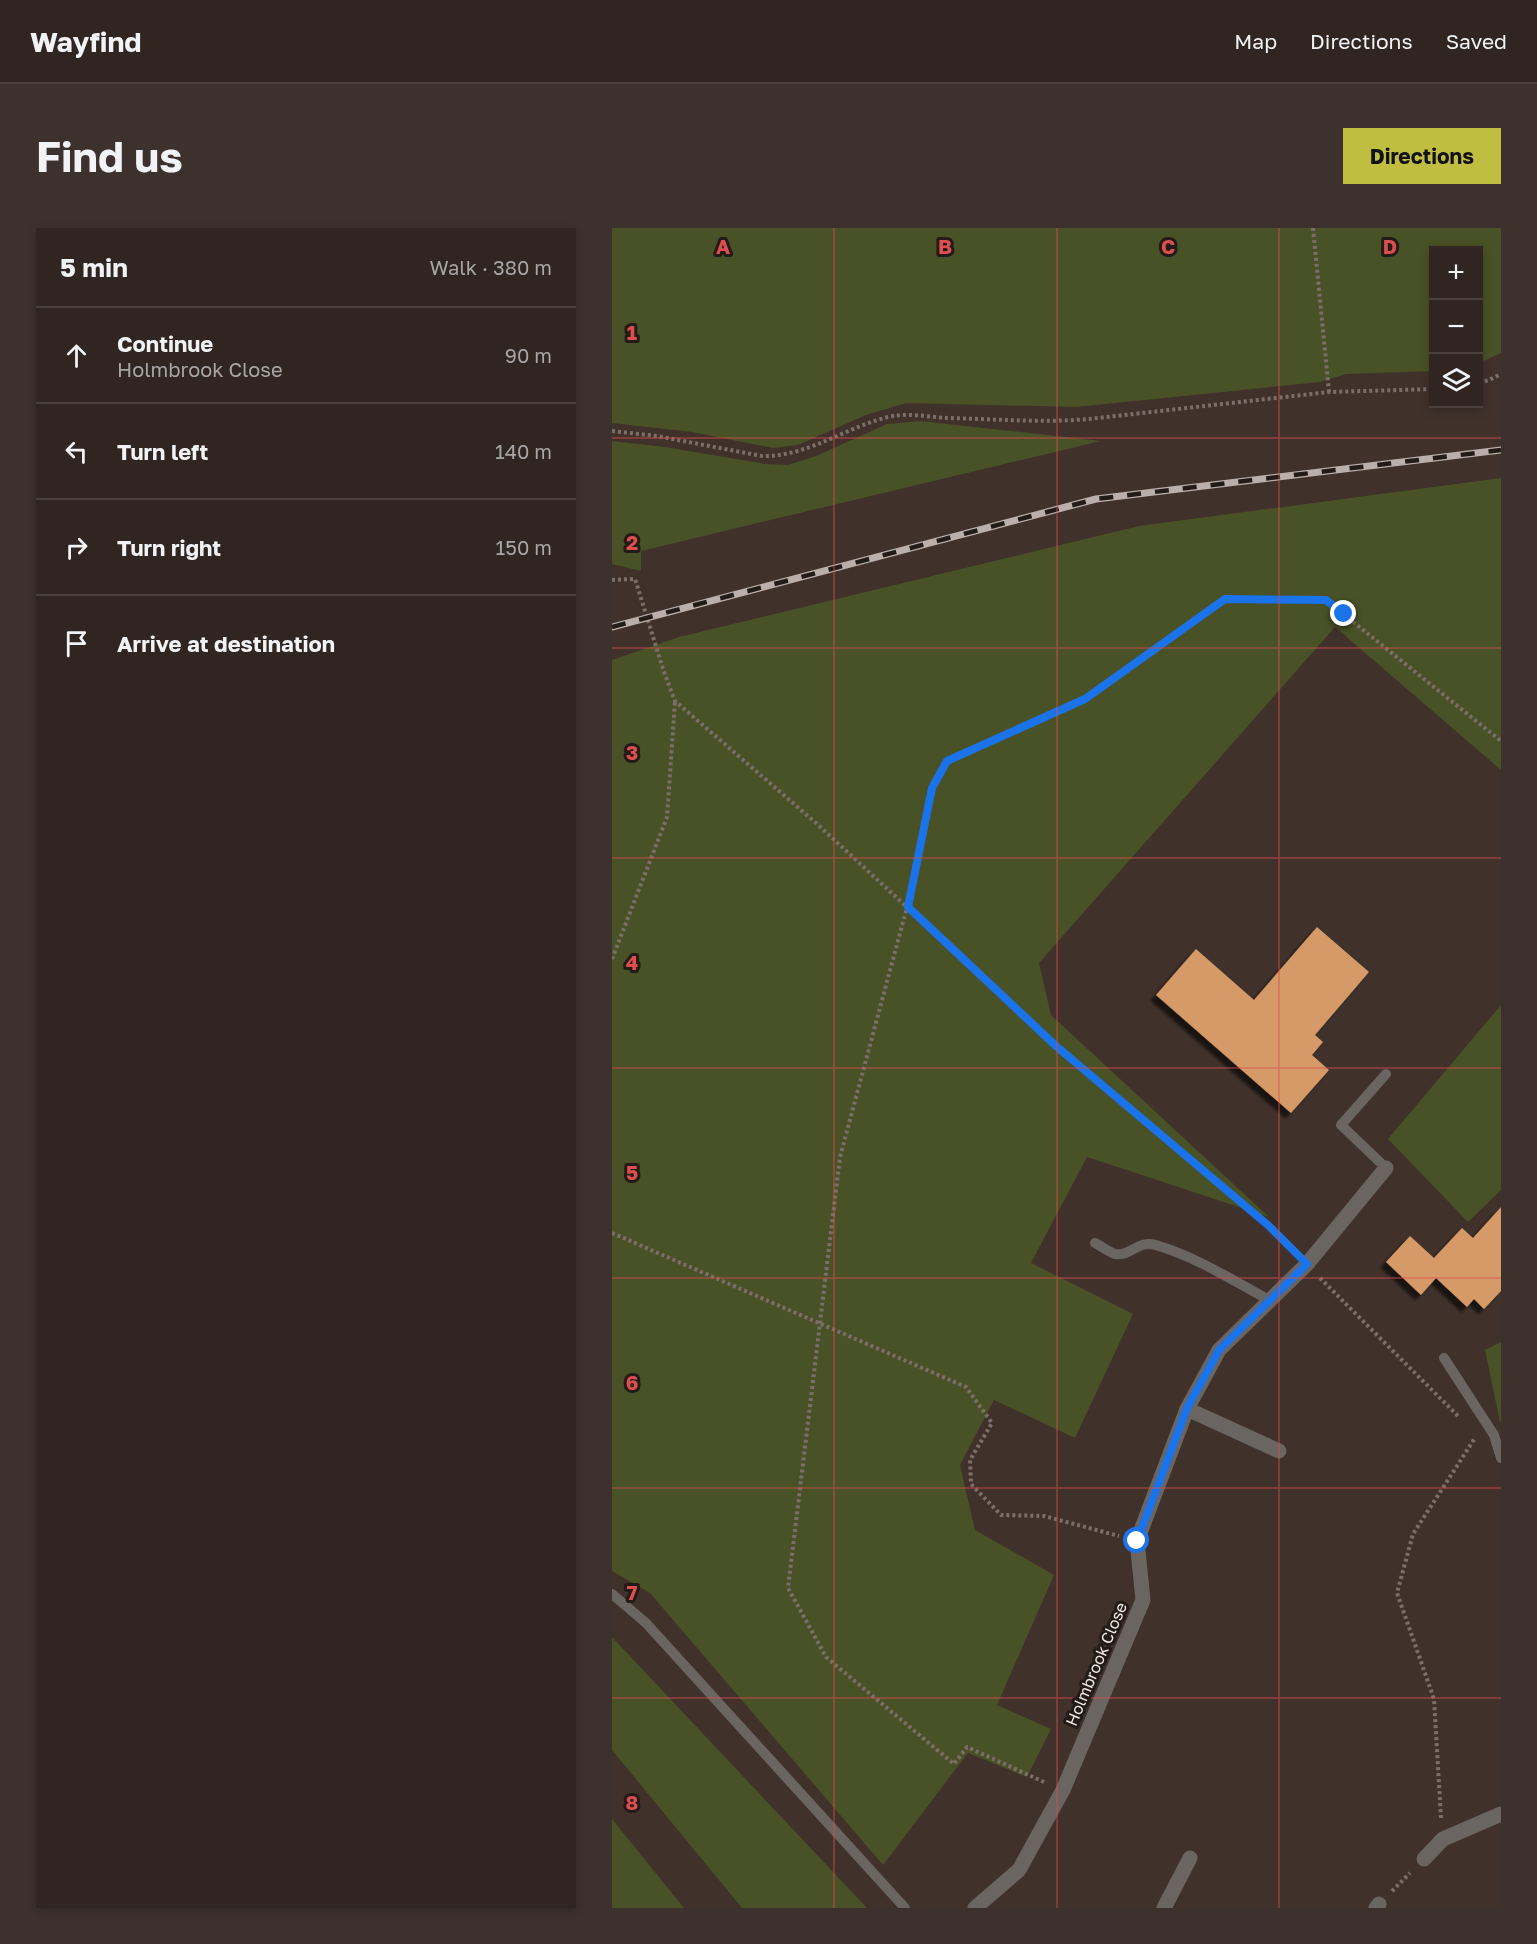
<!DOCTYPE html>
<meta charset="utf-8">
<style>
:root{--surface:#302520;--page:#3c312d;--text:#f1f3f6;--muted:#a8a5a5;--line:#4b423e;--accent:#c0be40}
body{margin:0;font-family:"Golos Text",sans-serif;background:var(--page);color:var(--text)}
.controls{position:absolute;right:18px;top:18px;display:grid;overflow:hidden;border-radius:0px;box-shadow:0 3px 9px #0003}
.controls button{width:54px;height:54px;display:grid;place-items:center;padding:0;border:0;border-bottom:2px solid var(--line);background:var(--surface);color:var(--text);font:30px sans-serif}
.stop{position:absolute;width:18px;height:18px;margin:-14px;border:4px solid #1a73e8;border-radius:50%;background:#fff}
.stop.end{background:#1a73e8;border-color:#fff;box-shadow:0 2px 6px #0008}
.list{margin:0;padding:0;list-style:none}
h2{display:flex;justify-content:space-between;align-items:center;height:78px;margin:0;padding:0 24px;font-size:26px}
h2 small{font-size:20px;font-weight:400;color:var(--muted)}
.list li{display:grid;grid-template-columns:39px 1fr auto;gap:18px;align-items:center;box-sizing:border-box;height:96px;padding:0 24px;border-top:2px solid var(--line)}
.list b{display:block;font-size:22px;white-space:nowrap}
.list p{margin:0;font-size:20px;white-space:nowrap;color:var(--muted)}
.list em{font-size:20px;font-style:normal;color:var(--muted)}
.icon{flex:none;width:33px;height:33px;fill:none;stroke:currentColor;stroke-width:2;stroke-linecap:round;stroke-linejoin:round}
.map{position:relative;flex:none;width:889px;height:1680px;overflow:hidden;border-radius:0px}
header{display:flex;align-items:center;gap:36px;box-sizing:border-box;height:84px;padding:0 30px;background:var(--surface);border-bottom:2px solid var(--line)}
header strong{font-size:28px}
nav{display:flex;gap:33px;margin-inline-start:auto;font-size:21px}
.intro{display:flex;align-items:center;justify-content:space-between;box-sizing:border-box;height:144px;padding:0 36px}
h1{margin:0;font-size:42px}
.button{padding:15px 27px;border-radius:0px;background:var(--accent);color:#111;font-size:21px;font-weight:700}
main{display:flex;gap:36px;padding:0 36px}
aside{flex:1;background:var(--surface);border-radius:0px;box-shadow:0 3px 9px #0003}
.map>svg:first-child{display:block}
.green{fill:#495126}
.building{fill:#d59a67;filter:url(#shadow)}
.lines{fill:none;stroke-linecap:round;stroke-linejoin:round}
.path{stroke:#7c6f69;stroke-width:4;stroke-dasharray:3 3;stroke-linecap:butt}
.lane{stroke:#6a6560;stroke-width:10}
.street{stroke:#6a6560;stroke-width:15}
.rail-casing{stroke:#baafaa;stroke-width:7}
.rail{stroke:#221b18;stroke-width:4.5;stroke-dasharray:14;stroke-linecap:butt}
.route{stroke:#1a73e8;stroke-width:8}
.grid{fill:none;stroke:#dc4f4e;stroke-width:1.5;stroke-opacity:0.55}
.labels{text-anchor:middle;stroke-width:6;stroke-linejoin:round;paint-order:stroke}
.street-label{font-size:16px;fill:#f3e9e5;stroke:#221b18}
.grid-label{font-size:20px;text-anchor:middle;font-weight:bold;fill:#dc4f4e;stroke:#221b18;stroke-width:6;stroke-linejoin:round;paint-order:stroke}
</style>
<header>
<strong>Wayfind</strong>
<nav><a>Map</a><a>Directions</a><a>Saved</a></nav>
</header>
<div class="intro"><h1>Find us</h1><a class="button">Directions</a></div>
<main>
<aside>
<h2>5 min<small>Walk · 380 m</small></h2>
<ul class="list">
<li><svg class="icon" aria-label="ahead" viewBox="0 0 24 24"><path d="M12 20V5M6 11l6-6 6 6"/></svg><div><b>Continue</b><p>Holmbrook Close</p></div><em>90 m</em></li>
<li><svg class="icon" aria-label="left" viewBox="0 0 24 24"><path d="M17 20v-9H6M10 6l-5 5 5 5"/></svg><div><b>Turn left</b></div><em>140 m</em></li>
<li><svg class="icon" aria-label="right" viewBox="0 0 24 24"><path d="M7 20v-9h11M14 6l5 5-5 5"/></svg><div><b>Turn right</b></div><em>150 m</em></li>
<li><svg class="icon" aria-label="arrive" viewBox="0 0 24 24"><path d="M6 21V4h12l-3 4 3 4H6"/></svg><div><b>Arrive at destination</b></div></li>
</ul>
</aside>
<div class="map">
<svg width="889" height="1680" viewBox="0 0 889 1680">
<defs>
<filter id="shadow"><feDropShadow dx="-5.5" dy="5.5" stdDeviation="1.5" flood-color="#0009"/></filter>
</defs>
<rect width="100%" height="100%" fill="#40312b"/>
<g class="green">
<polygon points="0,0 889,0 889,125 867,135 867,22 822,22 821,143 734,146 708,154 464,179 294,175 254,187 186,217 161,220 80,204 0,195"/>
<polygon points="308,193 489,213 29,323 29,343 0,336 0,213 53,219 153,236 176,237 204,228 275,196"/>
<polygon points="889,250 889,542 723,399 427,735 439,787 657,989 475,929 419,1035 521,1086 463,1210 382,1172 348,1237 363,1302 442,1347 385,1477 439,1501 415,1549 356,1525 271,1637 38,1365 0,1343 0,432 67,409 527,298"/>
<polygon points="889,777 889,962 856,994 776,911"/>
<polygon points="889,1114 889,1194 888,1194 873,1122"/>
<polygon points="0,1409 255,1680 130,1680 0,1522"/>
<polygon points="0,1591 72,1680 0,1680"/>
</g>
<g class="building">
<polygon points="705,699 757,744 703,807 711,814 700,827 717,842 679,885 544,767 584,721 642,772"/>
<polygon points="889,979 889,1063 872,1081 862,1071 855,1079 824,1050 809,1067 774,1034 798,1008 822,1030 850,1000 861,1010"/>
</g>
<g class="lines">
<g class="path">
<polyline points="701,0 717,164"/>
<polyline points="867,155 877,152 889,146"/>
<path d="M0 203 45 208 150 228C197 229 236 197 281 188 297 185 318 189 335 190 383 191 430 195 477 191L717 164 822 161"/>
<polyline points="0,352 23,351 52,444 63,473 204,595 444,817 657,998 682,1023"/>
<polyline points="0,731 55,589 63,474"/>
<polyline points="0,1005 354,1159 380,1195 358,1232 359,1256 389,1287 432,1288 507,1308"/>
<polyline points="708,1050 847,1189"/>
<polyline points="432,1554 355,1519 342,1536 214,1429 176,1360 228,929 295,679 320,560 335,533 473,471 613,371 714,372 889,513"/>
<polyline points="829,1590 822,1471 785,1365 801,1306 863,1210"/>
<polyline points="780,1663 798,1645"/>
</g>
<g class="lane">
<polyline points="774,940 729,897 774,846"/>
<path d="M483 1015C489 1018 497 1024 503 1026 520 1029 525 1010 547 1018 586 1030 622 1053 657 1072"/>
<polyline points="832,1130 882,1207 889,1230"/>
<polyline points="0,1366 34,1395 293,1680"/>
</g>
<g class="street">
<polyline points="575,1181 667,1223"/>
<polyline points="812,1631 831,1611 889,1586"/>
<polyline points="363,1680 407,1642 451,1562 531,1372 525,1313 575,1181 607,1122 695,1036 774,940"/>
<polyline points="552,1680 578,1630"/>
<polyline points="764,1680 767,1676"/>
</g>
<defs>
<polyline id="rail" points="0,399 484,271 889,222"/>
</defs>
<use href="#rail" class="rail-casing"/>
<use href="#rail" class="rail"/>
</g>
<g class="lines">
<polyline class="route" points="525,1313 575,1180 607,1122 695,1036 657,998 444,818 296,679 320,560 335,533 473,471 613,371 714,372 732,386"/>
</g>
<path class="grid" d="M222 0V1680M445 0V1680M667 0V1680M0 210H889M0 420H889M0 630H889M0 840H889M0 1050H889M0 1260H889M0 1470H889"/>
<g class="labels">
<g class="street-label">
<text transform="translate(484 1436) rotate(-67)" y="6">Holmbrook Close</text>
</g>
</g>
<g class="grid-label">
<text x="111" y="26">A</text>
<text x="333" y="26">B</text>
<text x="556" y="26">C</text>
<text x="778" y="26">D</text>
<text x="20" y="112">1</text>
<text x="20" y="322">2</text>
<text x="20" y="532">3</text>
<text x="20" y="742">4</text>
<text x="20" y="952">5</text>
<text x="20" y="1162">6</text>
<text x="20" y="1372">7</text>
<text x="20" y="1582">8</text>
</g>
</svg>
<div class="controls">
<button>+</button>
<button>−</button>
<button><svg class="icon" aria-label="layers" viewBox="0 0 24 24"><path d="M12 4l9 5-9 5-9-5zM3 14l9 5 9-5"/></svg></button>
</div>
<div class="stop" style="left:525px;top:1313px"></div>
<div class="stop end" style="left:732px;top:386px"></div>
</div>
</main>
